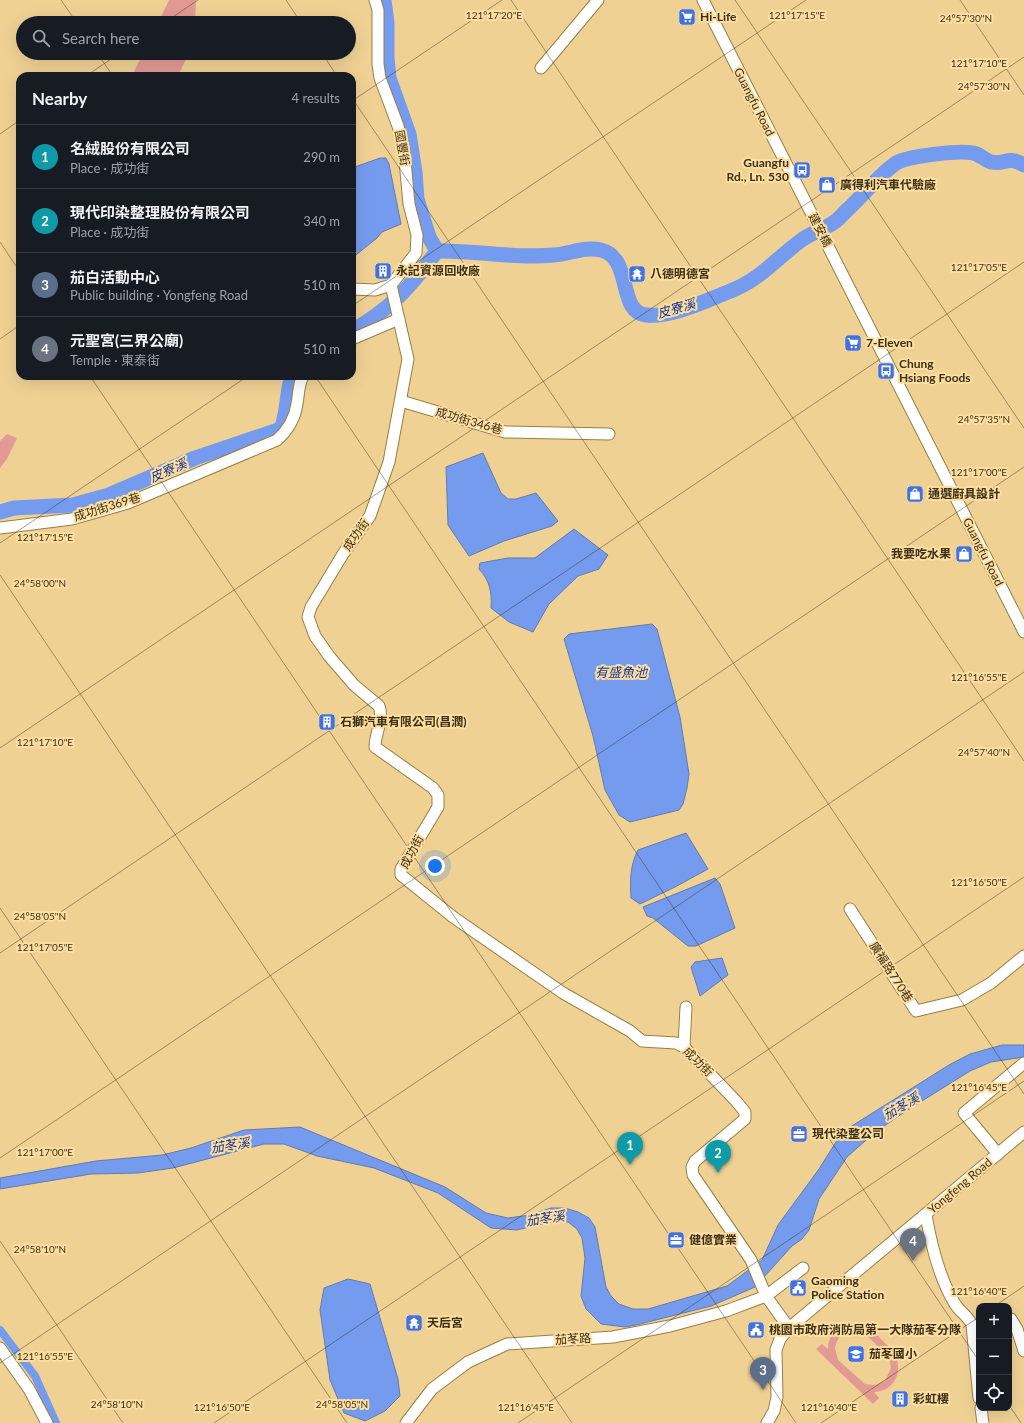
<!DOCTYPE html>
<meta charset="utf-8">
<style>
:root{--surface:#171b24;--page:#20242c;--text:#f1f3f6;--muted:#9ea1a6;--line:#363941;--accent:#2563eb}
body{margin:0;font-family:Lato,"Noto Sans TC",sans-serif;background:var(--page);color:var(--text)}
.controls{position:absolute;right:12px;bottom:12px;display:grid;overflow:hidden;border-radius:8px;box-shadow:0 4px 16px #0002}
.controls button{width:36px;height:36px;display:grid;place-items:center;padding:0;border:0;border-bottom:1px solid var(--line);background:var(--surface);color:var(--text);font:20px sans-serif}
.you{position:absolute;left:435px;top:866px;width:14px;height:14px;margin:-10px;border:3px solid #fff;border-radius:50%;background:#1a73e8;box-shadow:0 0 0 6px #1a73e833}
.badge{display:grid;place-items:center;width:26px;height:26px;border-radius:50%;background:var(--accent);color:#fff;font-size:13px;font-weight:700}
.pin{position:absolute;translate:-50% -33px;filter:drop-shadow(0 1px 2px #0008)}
.pin::after{content:'';position:absolute;top:21px;width:14px;height:12px;background:inherit;clip-path:polygon(0 0,100% 0,50% 100%)}
.list{margin:0;padding:0;list-style:none}
h2{display:flex;justify-content:space-between;align-items:center;height:52px;margin:0;padding:0 16px;font-size:17px}
h2 small{font-size:13px;font-weight:400;color:var(--muted)}
.list li{display:grid;grid-template-columns:26px 1fr auto;gap:12px;align-items:center;box-sizing:border-box;height:64px;padding:0 16px;border-top:1px solid var(--line)}
.list b{display:block;font-size:15px;white-space:nowrap}
.list p{margin:0;font-size:13px;white-space:nowrap;color:var(--muted)}
.list em{font-size:13px;font-style:normal;color:var(--muted)}
.icon{flex:none;width:22px;height:22px;fill:none;stroke:currentColor;stroke-width:2;stroke-linecap:round;stroke-linejoin:round}
.map{position:relative;flex:none;width:1024px;height:1423px;overflow:hidden}
.search{position:absolute;background:var(--surface);box-shadow:0 4px 16px #0002;left:16px;top:16px;width:340px;height:44px;display:flex;align-items:center;gap:10px;box-sizing:border-box;padding:0 14px;border-radius:22px;color:var(--muted);font-size:15px}
.panel{position:absolute;background:var(--surface);box-shadow:0 4px 16px #0002;left:16px;top:72px;width:340px;height:308px;border-radius:12px}
.map>svg:first-child{display:block}
.green{fill:#e39a95;fill-rule:evenodd}
.water{fill:#759bee;stroke:#647bae}
.lines{fill:none;stroke-linecap:round;stroke-linejoin:round}
.canal{stroke:#759bee;stroke-width:8}
.river{stroke:#759bee;stroke-width:15}
.minor-casing{stroke:#9a7e42;stroke-width:13}
.minor{stroke:#fff;stroke-width:11}
.ticks{fill:none;stroke:#3c3017;stroke-width:1;stroke-opacity:0.45}
.labels{text-anchor:middle;stroke-width:4;stroke-linejoin:round;paint-order:stroke}
.poi-label{font-size:12px;font-weight:bold;fill:#3c3017;stroke:#fddea0;text-anchor:start}
.street-label{font-size:12px;fill:#3c3017;stroke:#fddea0}
.water-label{font-size:13px;font-style:italic;fill:#123492;stroke:#fddea0}
.ticks-label{font-size:10px;text-anchor:middle;fill:#3c3017;stroke:#fddea0;stroke-width:4;stroke-linejoin:round;paint-order:stroke}
</style>
<div class="map">
<svg width="1024" height="1423" viewBox="0 0 1024 1423">
<rect width="100%" height="100%" fill="#efd194"/>
<g class="green">
<polygon points="169,0 196,0 195,23 158,23"/>
<polygon points="143,53 189,53 178,76 132,76"/>
<polygon points="7,434 17,438 7,459 0,468 0,441"/>
<path d="M849 1324C855 1324 861 1323 867 1325 872 1327 875 1332 878 1336 883 1341 889 1346 893 1352 905 1369 895 1392 874 1392L879 1398 873 1404 816 1349 822 1344 828 1349C828 1335 836 1329 849 1324ZM853 1331 864 1333 889 1357 891 1368 885 1381 875 1385 865 1384 838 1360 835 1348 837 1341 840 1336Z"/>
</g>
<g class="water">
<polygon points="380,158 386,158 389,164 401,224 382,232 377,238 352,258 352,168"/>
<polygon points="483,453 501,493 508,499 516,499 536,493 558,521 552,526 504,541 469,556 448,525 446,467"/>
<path d="M574 529 608 555 599 569 578 576 549 604 533 632 509 622 491 608C492 592 490 581 479 569L480 563 508 558H535Z"/>
<polygon points="652,624 657,629 680,717 689,774 687,788 683,804 679,810 630,822 619,815 605,790 593,736 564,639 569,634"/>
<path d="M686 833 708 869 675 887 640 904 631 898C630 881 630 865 638 850Z"/>
<polygon points="715,878 720,884 735,928 696,946 688,946 653,918 647,916 643,907"/>
<polygon points="722,958 728,975 700,996 691,967 695,962"/>
<polygon points="1002,1045 1024,1045 1024,1057 991,1062 970,1071 906,1111 874,1133 847,1157 819,1199 809,1230 802,1239 792,1246 755,1287 711,1306 636,1325 625,1327 601,1324 586,1309 581,1296 585,1258 582,1238 577,1229 568,1222 555,1221 517,1230 491,1228 438,1193 374,1168 317,1156 284,1144 264,1144 173,1168 138,1173 91,1174 0,1189 0,1178 96,1161 162,1155 191,1148 244,1130 300,1127 445,1187 486,1213 508,1218 530,1215 551,1208 565,1208 578,1212 589,1218 595,1227 606,1287 611,1296 619,1304 633,1309 648,1309 727,1286 762,1260 778,1225 819,1169 841,1134 847,1129 949,1065 970,1054"/>
<polygon points="348,1279 370,1284 398,1379 400,1396 385,1411 365,1421 344,1413 330,1380 320,1310 324,1288"/>
</g>
<g class="lines">
<polyline class="canal" points="0,1330 35,1376 56,1423"/>
<g class="river">
<polyline points="384,0 387,23 387,58 389,78 409,134 415,172 417,199 429,237 437,251"/>
<path d="M437 251C476 250 515 259 554 255 570 254 584 246 601 250 633 258 617 312 646 315 670 318 705 301 728 292 762 279 775 259 803 239 812 233 824 229 833 223 838 220 842 215 846 211 861 198 882 171 898 162 911 156 959 150 973 153 979 154 985 160 991 162 1006 165 1007 155 1024 165"/>
<path d="M352 331C392 308 410 287 437 251"/>
<path d="M0 512 14 508 73 505 109 495 195 458 281 429C288 413 286 393 292 376"/>
</g>
<defs>
<g id="minor">
<path d="M375 0 378 10V64L380 78 398 126 404 150 409 204 417 235 416 253 391 285 408 359 389 462 370 516 343 554 311 607 308 617 315 636 329 656 354 685 379 706C384 720 375 733 375 747L433 788 438 795V807L401 869V875L453 917 563 993 630 1031 642 1041 676 1043 684 1047 736 1101 745 1112V1119L695 1161 692 1167 693 1175 751 1260 766 1296 789 1328"/>
<polyline points="703,0 1024,632"/>
<polyline points="541,68 598,0"/>
<polyline points="352,289 375,290 391,285"/>
<polyline points="352,339 399,319"/>
<polyline points="401,401 505,432 609,434"/>
<path d="M0 528 72 519 128 503 277 440C287 431 295 418 297 404 299 394 298 385 303 376"/>
<polyline points="850,909 916,1011 962,1000 991,983 1024,956"/>
<polyline points="684,1047 686,1007"/>
<polyline points="998,1154 964,1113 1024,1063"/>
<path d="M926 1215C931 1244 939 1278 955 1304 960 1312 968 1316 972 1325L979 1398"/>
<polyline points="1009,1319 1011,1319 1017,1329 1024,1351"/>
<polyline points="0,1348 29,1389 47,1423"/>
<polyline points="981,1408 983,1423"/>
<polyline points="406,1423 432,1389 468,1362 507,1344 613,1337 670,1326 726,1311 766,1296 803,1268"/>
<polyline points="767,1423 774,1411 777,1397 776,1350 780,1339 789,1328 1024,1132"/>
</g>
</defs>
<use href="#minor" class="minor-casing"/>
<use href="#minor" class="minor"/>
</g>
<path class="ticks" d="M61 0 77 23M286 0 301 23M511 0 1024 761M735 0 1024 428M960 0 1024 95M164 23 198 0M97 53 113 76M322 53 337 76M86 76 120 53M352 98 1024 1094M352 101 502 0M0 134 20 120M0 242 20 272M352 306 806 0M0 339 20 325M90 376 796 1423M315 376 979 1361M0 543 248 376M0 575 572 1423M0 748 1024 57M0 908 347 1423M0 953 1024 262M0 1158 1024 467M0 1241 123 1423M995 1306 1024 1286M0 1363 1024 672M1009 1405 1021 1423M214 1423 1024 877M518 1423 1024 1081M821 1423 979 1317"/>
<defs>
<symbol id="supermarket-square" viewBox="-11 -11 22 22"><rect x="-9" y="-9" width="18" height="18" rx="4" fill="#4271e2" stroke="#fddea0"/><path d="M-6-5.5h2.5l.6 2H6L4.5 2H-2.5L-4.4-4H-6ZM-1.5 3.2a1.3 1.3 0 1 0 .1 0ZM3 3.2a1.3 1.3 0 1 0 .1 0Z" fill="#fff"/></symbol>
<symbol id="bus-square" viewBox="-11 -11 22 22"><rect x="-9" y="-9" width="18" height="18" rx="4" fill="#4271e2" stroke="#fddea0"/><path d="M-5-6H5V4H4V6H2V4H-2V6H-4V4H-5ZM-3.5-4V0h7V-4ZM-3.5 1.2v1.5H-2V1.2ZM2 1.2v1.5H3.5V1.2Z" fill="#fff"/></symbol>
<symbol id="shop-square" viewBox="-11 -11 22 22"><rect x="-9" y="-9" width="18" height="18" rx="4" fill="#4271e2" stroke="#fddea0"/><path d="M-5-2.5h2.3a2.7 3.5 0 0 1 5.4 0H5L5.5 6h-11ZM-1.5-2.5h3a1.5 2.3 0 0 0-3 0Z" fill="#fff"/></symbol>
<symbol id="building-square" viewBox="-11 -11 22 22"><rect x="-9" y="-9" width="18" height="18" rx="4" fill="#4271e2" stroke="#fddea0"/><path d="M-4-6H4V6H1V3H-1V6H-4ZM-2.5-4.3h1.7v1.8h-1.7ZM.8-4.3h1.7v1.8H.8ZM-2.5-1h1.7V.8h-1.7ZM.8-1h1.7V.8H.8Z" fill="#fff"/></symbol>
<symbol id="temple-square" viewBox="-11 -11 22 22"><rect x="-9" y="-9" width="18" height="18" rx="4" fill="#4271e2" stroke="#fddea0"/><path d="M0-6L5-2H3V0L6.5 2.5H4V6H1.5V3h-3V6H-4V2.5H-6.5L-3 0V-2H-5Z" fill="#fff"/></symbol>
<symbol id="office-square" viewBox="-11 -11 22 22"><rect x="-9" y="-9" width="18" height="18" rx="4" fill="#4271e2" stroke="#fddea0"/><path d="M-6-3h4V-5.5h4V-3h4V5H-6ZM-1-4.5V-3h2v-1.5ZM-6 0V1H6V0Z" fill="#fff"/></symbol>
<symbol id="civic-square" viewBox="-11 -11 22 22"><rect x="-9" y="-9" width="18" height="18" rx="4" fill="#4271e2" stroke="#fddea0"/><path d="M-.6-6.5H3V-4.5H.6V-3L4-1V1h2V6H-6V1h2V-1L-.6-3ZM-1.2 2.5V6h2.4V2.5Z" fill="#fff"/></symbol>
<symbol id="school-square" viewBox="-11 -11 22 22"><rect x="-9" y="-9" width="18" height="18" rx="4" fill="#4271e2" stroke="#fddea0"/><path d="M0-5L7-2L0 1L-7-2ZM-4 1L0 2.5L4 1V4Q0 6-4 4Z" fill="#fff"/></symbol>
</defs>
<g fill-rule="evenodd">
<use href="#supermarket-square" x="677" y="7" width="20" height="20"/>
<use href="#bus-square" x="792" y="160" width="20" height="20"/>
<use href="#shop-square" x="817" y="175" width="20" height="20"/>
<use href="#building-square" x="373" y="261" width="20" height="20"/>
<use href="#temple-square" x="627" y="264" width="20" height="20"/>
<use href="#supermarket-square" x="843" y="333" width="20" height="20"/>
<use href="#bus-square" x="876" y="361" width="20" height="20"/>
<use href="#shop-square" x="905" y="484" width="20" height="20"/>
<use href="#shop-square" x="954" y="544" width="20" height="20"/>
<use href="#building-square" x="317" y="712" width="20" height="20"/>
<use href="#office-square" x="789" y="1124" width="20" height="20"/>
<use href="#office-square" x="666" y="1230" width="20" height="20"/>
<use href="#civic-square" x="788" y="1278" width="20" height="20"/>
<use href="#temple-square" x="404" y="1313" width="20" height="20"/>
<use href="#civic-square" x="746" y="1320" width="20" height="20"/>
<use href="#school-square" x="846" y="1344" width="20" height="20"/>
<use href="#building-square" x="890" y="1389" width="20" height="20"/>
</g>
<g class="labels">
<g class="poi-label">
<text x="700" y="21">Hi-Life</text>
<text x="789" y="167" text-anchor="end">Guangfu<tspan x="789" dy="14">Rd., Ln. 530</tspan></text>
<text x="840" y="189">廣得利汽車代驗廠</text>
<text x="396" y="275">永記資源回收廠</text>
<text x="650" y="278">八德明德宮</text>
<text x="866" y="347">7-Eleven</text>
<text x="899" y="368">Chung<tspan x="899" dy="14">Hsiang Foods</tspan></text>
<text x="928" y="498">通選廚具設計</text>
<text x="951" y="558" text-anchor="end">我要吃水果</text>
<text x="340" y="726">石獅汽車有限公司(昌潤)</text>
<text x="812" y="1138">現代染整公司</text>
<text x="689" y="1244">健億實業</text>
<text x="811" y="1285">Gaoming<tspan x="811" dy="14">Police Station</tspan></text>
<text x="427" y="1327">天后宮</text>
<text x="769" y="1334">桃園市政府消防局第一大隊茄苳分隊</text>
<text x="869" y="1358">茄苳國小</text>
<text x="913" y="1403">彩虹樓</text>
</g>
<g class="street-label">
<text transform="translate(754 102) rotate(63)" y="4">Guangfu Road</text>
<text transform="translate(402 148) rotate(80)" y="4">國豐街</text>
<text transform="translate(820 230) rotate(63)" y="4">建安橋</text>
<text transform="translate(469 421) rotate(16)" y="4">成功街346巷</text>
<text transform="translate(107 507) rotate(-17)" y="4">成功街369巷</text>
<text transform="translate(356 535) rotate(-55)" y="4">成功街</text>
<text transform="translate(983 552) rotate(63)" y="4">Guangfu Road</text>
<text transform="translate(412 852) rotate(-62)" y="4">成功街</text>
<text transform="translate(891 972) rotate(57)" y="4">廣福路770巷</text>
<text transform="translate(698 1062) rotate(44)" y="4">成功街</text>
<text transform="translate(960 1186) rotate(-40)" y="4">Yongfeng Road</text>
<text transform="translate(573 1339) rotate(-3)" y="4">茄苳路</text>
</g>
<g class="water-label">
<text transform="translate(676 308) rotate(-16)" y="5">皮寮溪</text>
<text transform="translate(168 470) rotate(-24)" y="5">皮寮溪</text>
<text x="621" y="677">有盛魚池</text>
<text transform="translate(901 1106) rotate(-31)" y="5">茄苳溪</text>
<text transform="translate(230 1145) rotate(-8)" y="5">茄苳溪</text>
<text transform="translate(545 1218) rotate(-8)" y="5">茄苳溪</text>
</g>
</g>
<g class="ticks-label">
<text x="494" y="19">121°17'20"E</text>
<text x="797" y="19">121°17'15"E</text>
<text x="966" y="22">24°57'30"N</text>
<text x="979" y="67">121°17'10"E</text>
<text x="984" y="90">24°57'30"N</text>
<text x="979" y="271">121°17'05"E</text>
<text x="984" y="423">24°57'35"N</text>
<text x="979" y="476">121°17'00"E</text>
<text x="45" y="541">121°17'15"E</text>
<text x="40" y="587">24°58'00"N</text>
<text x="979" y="681">121°16'55"E</text>
<text x="45" y="746">121°17'10"E</text>
<text x="984" y="756">24°57'40"N</text>
<text x="979" y="886">121°16'50"E</text>
<text x="40" y="920">24°58'05"N</text>
<text x="45" y="951">121°17'05"E</text>
<text x="979" y="1091">121°16'45"E</text>
<text x="45" y="1156">121°17'00"E</text>
<text x="40" y="1253">24°58'10"N</text>
<text x="979" y="1295">121°16'40"E</text>
<text x="45" y="1360">121°16'55"E</text>
<text x="117" y="1408">24°58'10"N</text>
<text x="342" y="1408">24°58'05"N</text>
<text x="222" y="1411">121°16'50"E</text>
<text x="526" y="1411">121°16'45"E</text>
<text x="829" y="1411">121°16'40"E</text>
</g>
</svg>
<div class="controls">
<button>+</button>
<button>−</button>
<button><svg class="icon" aria-label="locate" viewBox="0 0 24 24"><circle cx="12" cy="12" r="6"/><path d="M12 2v4M12 18v4M2 12h4M18 12h4"/></svg></button>
</div>
<div class="you"></div>
<div class="pin badge" style="left:630px;top:1165px;background:#0f9aa8">1</div>
<div class="pin badge" style="left:718px;top:1173px;background:#0f9aa8">2</div>
<div class="pin badge" style="left:763px;top:1390px;background:#5c6f8a">3</div>
<div class="pin badge" style="left:913px;top:1261px;background:#6b7280">4</div>
<div class="search"><svg class="icon" aria-label="search" viewBox="0 0 24 24"><circle cx="10" cy="10" r="6"/><path d="M15 15l6 6"/></svg>Search here</div>
<section class="panel">
<h2>Nearby<small>4 results</small></h2>
<ul class="list">
<li><span class="badge" style="background:#0f9aa8">1</span><div><b>名絨股份有限公司</b><p>Place · 成功街</p></div><em>290 m</em></li>
<li><span class="badge" style="background:#0f9aa8">2</span><div><b>現代印染整理股份有限公司</b><p>Place · 成功街</p></div><em>340 m</em></li>
<li><span class="badge" style="background:#5c6f8a">3</span><div><b>茄白活動中心</b><p>Public building · Yongfeng Road</p></div><em>510 m</em></li>
<li><span class="badge" style="background:#6b7280">4</span><div><b>元聖宮(三界公廟)</b><p>Temple · 東泰街</p></div><em>510 m</em></li>
</ul>
</section>
</div>
